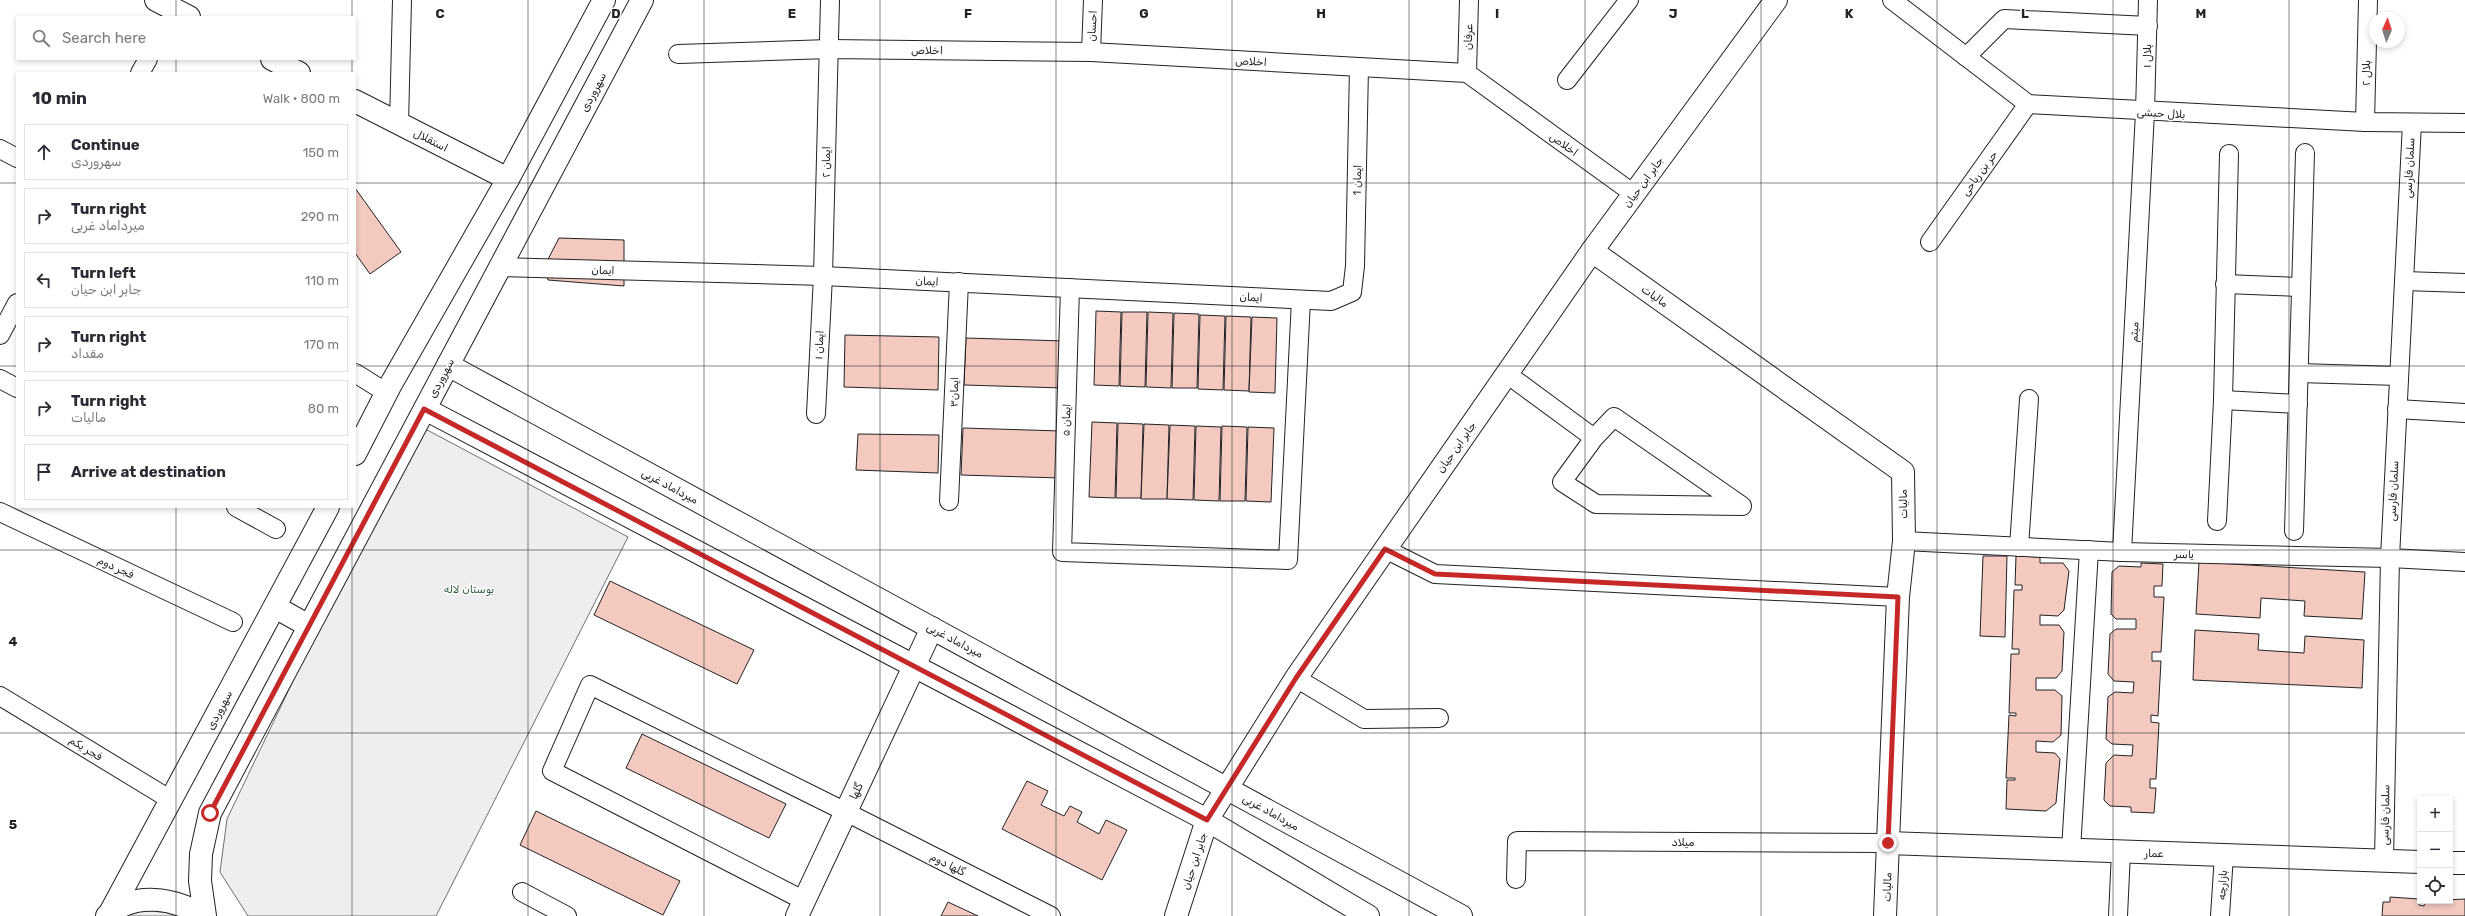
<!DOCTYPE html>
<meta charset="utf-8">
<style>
:root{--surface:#fff;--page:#f7f7f7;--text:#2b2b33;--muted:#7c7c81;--line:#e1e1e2}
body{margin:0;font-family:Rubik,"Noto Sans Arabic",sans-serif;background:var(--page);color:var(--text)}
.controls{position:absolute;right:12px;bottom:12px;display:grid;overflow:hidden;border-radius:0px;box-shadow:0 2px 6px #0003}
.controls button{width:36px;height:36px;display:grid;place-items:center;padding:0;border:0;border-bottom:1px solid var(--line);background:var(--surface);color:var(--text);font:20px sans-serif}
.compass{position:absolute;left:2369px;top:12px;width:36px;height:36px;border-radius:50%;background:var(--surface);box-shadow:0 2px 6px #0003;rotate:3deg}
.stop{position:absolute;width:12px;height:12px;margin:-9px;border:3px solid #c62828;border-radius:50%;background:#fff}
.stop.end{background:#c62828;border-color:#fff;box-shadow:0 1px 4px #0008}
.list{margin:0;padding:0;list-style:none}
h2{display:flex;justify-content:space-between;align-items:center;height:52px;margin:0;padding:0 16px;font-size:17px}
h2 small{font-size:13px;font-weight:400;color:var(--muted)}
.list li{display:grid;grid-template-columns:26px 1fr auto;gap:12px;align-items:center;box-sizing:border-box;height:56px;margin:0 8px 8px;padding:0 8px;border:1px solid var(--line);border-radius:0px}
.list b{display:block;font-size:15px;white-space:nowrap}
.list p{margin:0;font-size:13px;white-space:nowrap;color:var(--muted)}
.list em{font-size:13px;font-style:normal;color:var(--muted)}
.icon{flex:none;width:22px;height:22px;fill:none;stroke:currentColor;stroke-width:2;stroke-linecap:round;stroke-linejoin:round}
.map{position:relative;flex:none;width:2465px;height:916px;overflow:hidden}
.search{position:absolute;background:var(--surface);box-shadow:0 2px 6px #0003;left:16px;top:16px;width:340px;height:44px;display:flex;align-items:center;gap:10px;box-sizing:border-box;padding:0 14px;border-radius:0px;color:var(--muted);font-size:15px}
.panel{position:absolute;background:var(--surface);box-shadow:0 2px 6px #0003;left:16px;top:72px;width:340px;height:436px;border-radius:0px}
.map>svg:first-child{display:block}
.green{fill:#eee;stroke:#6f6f6f}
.building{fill:#f3c9c0;stroke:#222}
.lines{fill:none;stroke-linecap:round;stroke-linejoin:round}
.minor-casing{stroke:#222;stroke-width:20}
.tertiary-casing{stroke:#222;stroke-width:24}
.secondary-casing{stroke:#222;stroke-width:24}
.minor{stroke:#fff;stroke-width:18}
.tertiary{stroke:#fff;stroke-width:22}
.secondary{stroke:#fff;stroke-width:22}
.route{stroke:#c62828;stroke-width:5}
.grid{fill:none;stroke:#222;stroke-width:1;stroke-opacity:0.55}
.labels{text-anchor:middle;stroke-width:3;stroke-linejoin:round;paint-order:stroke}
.street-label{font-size:11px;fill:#222;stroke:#fff}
.park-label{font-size:11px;fill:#2f5e38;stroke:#fff}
.grid-label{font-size:13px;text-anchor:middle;font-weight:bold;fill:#222;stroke:#fff;stroke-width:3;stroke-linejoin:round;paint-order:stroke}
</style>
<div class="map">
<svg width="2465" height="916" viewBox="0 0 2465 916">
<rect width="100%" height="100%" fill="#fff"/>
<g class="green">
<polygon points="416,424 628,537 436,916 248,916 220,872 227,819"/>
<polygon points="137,901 203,916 107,916"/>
</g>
<g class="building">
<polygon points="355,188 401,252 370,274 355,253"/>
<polygon points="559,238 624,240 624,286 548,280 543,269"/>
<polygon points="1096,311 1121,312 1119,386 1094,385"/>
<polygon points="1122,312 1147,312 1145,387 1120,386"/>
<polygon points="1148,312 1173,313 1171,388 1146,387"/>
<polygon points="1174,313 1199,314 1197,388 1172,388"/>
<polygon points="1200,315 1225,316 1223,390 1198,389"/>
<polygon points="1226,316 1251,317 1249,391 1224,390"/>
<polygon points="1252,317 1277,318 1275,393 1249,392"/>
<polygon points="845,335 939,337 938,390 844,387"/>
<polygon points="966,338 1065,341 1063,388 964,385"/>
<polygon points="1092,422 1117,423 1115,498 1089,497"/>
<polygon points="1118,423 1143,424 1141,498 1116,498"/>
<polygon points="1144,424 1169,425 1167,499 1141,499"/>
<polygon points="1170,425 1195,426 1193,500 1167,499"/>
<polygon points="1196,426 1221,427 1219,501 1194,500"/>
<polygon points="1222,426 1247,427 1245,501 1220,501"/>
<polygon points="1248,427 1274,428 1271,502 1246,501"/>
<polygon points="963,428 1061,431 1060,478 961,475"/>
<polygon points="858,434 939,435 938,473 856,470"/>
<polygon points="1983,556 2007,556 2005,637 1980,636"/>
<polygon points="2016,556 2040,557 2040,563 2063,563 2069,571 2064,610 2058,616 2040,615 2040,625 2059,625 2064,632 2062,671 2056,678 2036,678 2036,690 2055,690 2062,696 2061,735 2053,742 2036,741 2036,752 2055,753 2060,759 2056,803 2046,811 2006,809 2007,780 2015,780 2015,778 2006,778 2009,715 2016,716 2016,713 2009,713 2011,654 2019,654 2019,649 2012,649 2014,590 2022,590 2022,585 2015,585"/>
<polygon points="2199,562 2365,572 2362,619 2304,616 2305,601 2261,598 2260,618 2196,614"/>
<polygon points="2141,563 2163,564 2162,586 2154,586 2154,597 2164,597 2161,652 2152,652 2152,661 2161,661 2158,716 2151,715 2151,722 2159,723 2156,779 2150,779 2150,788 2156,788 2154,813 2131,812 2131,807 2110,806 2104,800 2106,763 2114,755 2132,756 2133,745 2112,744 2106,739 2108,697 2115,692 2133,693 2134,682 2114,681 2108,674 2110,634 2116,629 2136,629 2136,619 2116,619 2111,614 2112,572 2119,566 2141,567"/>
<polygon points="610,581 754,650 737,684 594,615"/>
<polygon points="2195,630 2259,634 2258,650 2304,653 2305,636 2364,640 2362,688 2193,680"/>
<polygon points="642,734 786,804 769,838 626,768"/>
<polygon points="1027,781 1048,791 1041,805 1064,816 1070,806 1082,812 1077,822 1099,834 1106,820 1127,830 1102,880 1002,829"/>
<polygon points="536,811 680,881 663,915 520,845"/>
<polygon points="2390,897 2419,899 2419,905 2424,906 2425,901 2465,899 2465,916 2382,916 2383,902 2390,902"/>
<polygon points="948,902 978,916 941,916"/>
</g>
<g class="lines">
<defs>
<g id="minor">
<polyline points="1892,0 2028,104 2365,122 2465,123"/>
<polyline points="1091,52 1093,0"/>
<polyline points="678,54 829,49 1091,52 1467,73 1634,194"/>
<polyline points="1966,57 2004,19 2148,26"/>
<polyline points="140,73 148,59"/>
<polyline points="1467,73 1469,0"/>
<polyline points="1567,80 1629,0"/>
<polyline points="2365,122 2368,0"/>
<polyline points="399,124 402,0"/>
<polyline points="0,149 17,158"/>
<polyline points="1930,242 2028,104"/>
<polyline points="500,267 823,276 1331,301 1352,292 1355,266 1359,67"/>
<polyline points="2404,281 2465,283"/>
<polyline points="2225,284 2301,287"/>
<polyline points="1070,288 1062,552 1288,560 1301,300"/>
<polyline points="0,335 17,303"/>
<polyline points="355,373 387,393"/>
<polyline points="2299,373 2399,376"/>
<polyline points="1507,374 1594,438 1614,417 1742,506 1596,504 1562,482 1594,438"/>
<polyline points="0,379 17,388"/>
<polyline points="2223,400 2298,404"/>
<polyline points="2397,409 2465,413"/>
<polyline points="816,414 823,276 830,0"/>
<polyline points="949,501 959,282"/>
<polyline points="236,507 276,529"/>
<polyline points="0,512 233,622"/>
<polyline points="2217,521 2223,400 2229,154"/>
<polyline points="2294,531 2305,153"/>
<polyline points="1904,541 2122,552 2390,558 2465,562"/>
<polyline points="2019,547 2029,399"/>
<polyline points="1385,549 1435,574 1898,597"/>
<polyline points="2122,552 2145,112 2148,0"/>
<polyline points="1296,678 1364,719 1439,718"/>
<polyline points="0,696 171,800"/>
<polyline points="2071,850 2089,550"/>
<polyline points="2384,860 2390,558 2412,123"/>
<polyline points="1516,879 1517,841 1888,843"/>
<polyline points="522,892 567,916"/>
<polyline points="805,901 552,771 590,685 846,812 1051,916"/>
<polyline points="2118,916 2121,852"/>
<polyline points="2220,916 2224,855"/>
</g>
<g id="tertiary">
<polyline points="156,0 189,17"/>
<polyline points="272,59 299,73"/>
<polyline points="355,101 508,179"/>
<polyline points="1592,251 1903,472 1904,541 1898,597 1885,916"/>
<polyline points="448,365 1461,916"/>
<polyline points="425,409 1207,820 1368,916"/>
<polyline points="1888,843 2420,862"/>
<polyline points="2450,863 2465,863"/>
<polyline points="797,916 932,628"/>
<polyline points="1176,916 1207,820 1296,678 1592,251 1776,0"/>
</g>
<g id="secondary">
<polyline points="355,454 391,384 508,179 604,0"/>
<polyline points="275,607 309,626"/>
<polyline points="110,913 328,507"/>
<path d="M107 916C134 891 175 898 203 916"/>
<polyline points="205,916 200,881 201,854 210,813 642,0"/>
</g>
</defs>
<use href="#minor" class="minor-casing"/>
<use href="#tertiary" class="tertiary-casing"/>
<use href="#secondary" class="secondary-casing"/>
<use href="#minor" class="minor"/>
<use href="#tertiary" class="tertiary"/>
<use href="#secondary" class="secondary"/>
</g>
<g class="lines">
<polyline class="route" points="210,813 424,409 1207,820 1296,678 1385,549 1435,574 1898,597 1888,843"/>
</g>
<path class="grid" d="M176 0V17M352 0V17M528 0V916M704 0V916M880 0V916M1056 0V916M1232 0V916M1409 0V916M1585 0V916M1761 0V916M1937 0V916M2113 0V916M2289 0V916M176 59V73M352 59V73M0 183H17M355 183H2465M0 366H17M355 366H2465M176 507V916M352 507V916M0 550H2465M0 733H2465"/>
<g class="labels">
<g class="street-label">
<text transform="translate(1092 26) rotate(-87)" y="4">احسان</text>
<text transform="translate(1468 37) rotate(-88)" y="4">عرفان</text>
<text transform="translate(927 50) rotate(1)" y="4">اخلاص</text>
<text transform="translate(2147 56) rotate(-89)" y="4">بلال ۱</text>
<text transform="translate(1251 61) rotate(3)" y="4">اخلاص</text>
<text transform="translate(2366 73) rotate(-89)" y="4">بلال ۲</text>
<text transform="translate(593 92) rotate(-62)" y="4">سهروردی</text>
<text transform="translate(2161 113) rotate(3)" y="4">بلال حبشی</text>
<text transform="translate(431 140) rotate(27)" y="4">استقلال</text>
<text transform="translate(1564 144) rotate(36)" y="4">اخلاص</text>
<text transform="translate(826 162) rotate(-89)" y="4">ایمان ۲</text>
<text transform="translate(2409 168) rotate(-87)" y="4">سلمان فارسی</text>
<text transform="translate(1979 173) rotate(-54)" y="4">حر بن ریاحی</text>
<text transform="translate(1357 180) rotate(-89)" y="4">ایمان 1</text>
<text transform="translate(1643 182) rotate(-54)" y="4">جابر ابن حیان</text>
<text transform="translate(603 270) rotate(1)" y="4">ایمان</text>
<text transform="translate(927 281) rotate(3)" y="4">ایمان</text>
<text transform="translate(1655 296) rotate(35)" y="4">مالیات</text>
<text transform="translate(1251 297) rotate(3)" y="4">ایمان</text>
<text transform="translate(2134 332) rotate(-87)" y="4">میثم</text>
<text transform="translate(819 345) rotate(-87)" y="4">ایمان ۱</text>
<text transform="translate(441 378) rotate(-62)" y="4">سهروردی</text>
<text transform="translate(954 392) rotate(-88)" y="4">ایمان۳</text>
<text transform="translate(1066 420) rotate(-88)" y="4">ایمان ۵</text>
<text transform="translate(1456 447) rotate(-55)" y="4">جابر ابن حیان</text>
<text transform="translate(670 486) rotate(28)" y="4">میرداماد غربی</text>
<text transform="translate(2393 491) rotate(-87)" y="4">سلمان فارسی</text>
<text transform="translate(1903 504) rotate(-91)" y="4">مالیات</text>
<text transform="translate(2184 554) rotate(1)" y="4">یاسر</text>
<text transform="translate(116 567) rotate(25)" y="4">فجر دوم</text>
<text transform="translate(955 640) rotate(28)" y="4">میرداماد غربی</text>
<text transform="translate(219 710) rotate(-62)" y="4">سهروردی</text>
<text transform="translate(86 748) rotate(31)" y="4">فجر یکم</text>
<text transform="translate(856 791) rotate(-65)" y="4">گلها</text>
<text transform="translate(1271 812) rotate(29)" y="4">میرداماد غربی</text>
<text transform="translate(2385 815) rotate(-89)" y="4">سلمان فارسی</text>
<text x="1683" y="846">میلاد</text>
<text transform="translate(2154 853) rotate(1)" y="4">عمار</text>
<text transform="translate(1194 861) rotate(-72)" y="4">جابر ابن حیان</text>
<text transform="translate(948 864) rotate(27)" y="4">گلها دوم</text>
<text transform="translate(2222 885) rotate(-86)" y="4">بازارچه</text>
<text transform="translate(1887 887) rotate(-88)" y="4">مالیات</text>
</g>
<g class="park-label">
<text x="469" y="593">بوستان لاله</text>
</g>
</g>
<g class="grid-label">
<text x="440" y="18">C</text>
<text x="616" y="18">D</text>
<text x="792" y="18">E</text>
<text x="968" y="18">F</text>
<text x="1144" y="18">G</text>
<text x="1321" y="18">H</text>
<text x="1497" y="18">I</text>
<text x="1673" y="18">J</text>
<text x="1849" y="18">K</text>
<text x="2025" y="18">L</text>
<text x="2201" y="18">M</text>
<text x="13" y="646">4</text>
<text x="13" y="829">5</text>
</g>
</svg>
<div class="controls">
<button>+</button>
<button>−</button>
<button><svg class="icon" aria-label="locate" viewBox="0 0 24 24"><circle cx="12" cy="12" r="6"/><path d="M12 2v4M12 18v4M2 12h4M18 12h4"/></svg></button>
</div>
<svg class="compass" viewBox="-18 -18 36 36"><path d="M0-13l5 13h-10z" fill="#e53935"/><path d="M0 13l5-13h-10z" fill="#7c7c81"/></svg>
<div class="stop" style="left:210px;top:813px"></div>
<div class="stop end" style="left:1888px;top:843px"></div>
<div class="search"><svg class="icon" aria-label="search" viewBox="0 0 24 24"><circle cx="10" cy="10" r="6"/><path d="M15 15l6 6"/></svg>Search here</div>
<section class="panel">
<h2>10 min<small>Walk · 800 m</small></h2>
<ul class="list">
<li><svg class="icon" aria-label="ahead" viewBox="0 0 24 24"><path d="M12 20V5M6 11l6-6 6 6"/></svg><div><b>Continue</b><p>سهروردی</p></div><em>150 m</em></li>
<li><svg class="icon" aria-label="right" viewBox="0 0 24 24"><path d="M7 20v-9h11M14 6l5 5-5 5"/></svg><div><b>Turn right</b><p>میرداماد غربی</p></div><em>290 m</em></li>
<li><svg class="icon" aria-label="left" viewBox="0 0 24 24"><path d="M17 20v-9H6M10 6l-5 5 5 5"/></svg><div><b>Turn left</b><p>جابر ابن حیان</p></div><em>110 m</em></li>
<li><svg class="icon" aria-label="right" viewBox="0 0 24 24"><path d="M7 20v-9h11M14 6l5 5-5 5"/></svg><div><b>Turn right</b><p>مقداد</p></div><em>170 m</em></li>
<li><svg class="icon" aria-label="right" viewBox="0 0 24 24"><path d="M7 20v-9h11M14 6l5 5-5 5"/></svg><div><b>Turn right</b><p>مالیات</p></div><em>80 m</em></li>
<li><svg class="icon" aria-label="arrive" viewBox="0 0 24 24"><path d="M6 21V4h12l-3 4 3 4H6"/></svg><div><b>Arrive at destination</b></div></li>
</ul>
</section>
</div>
